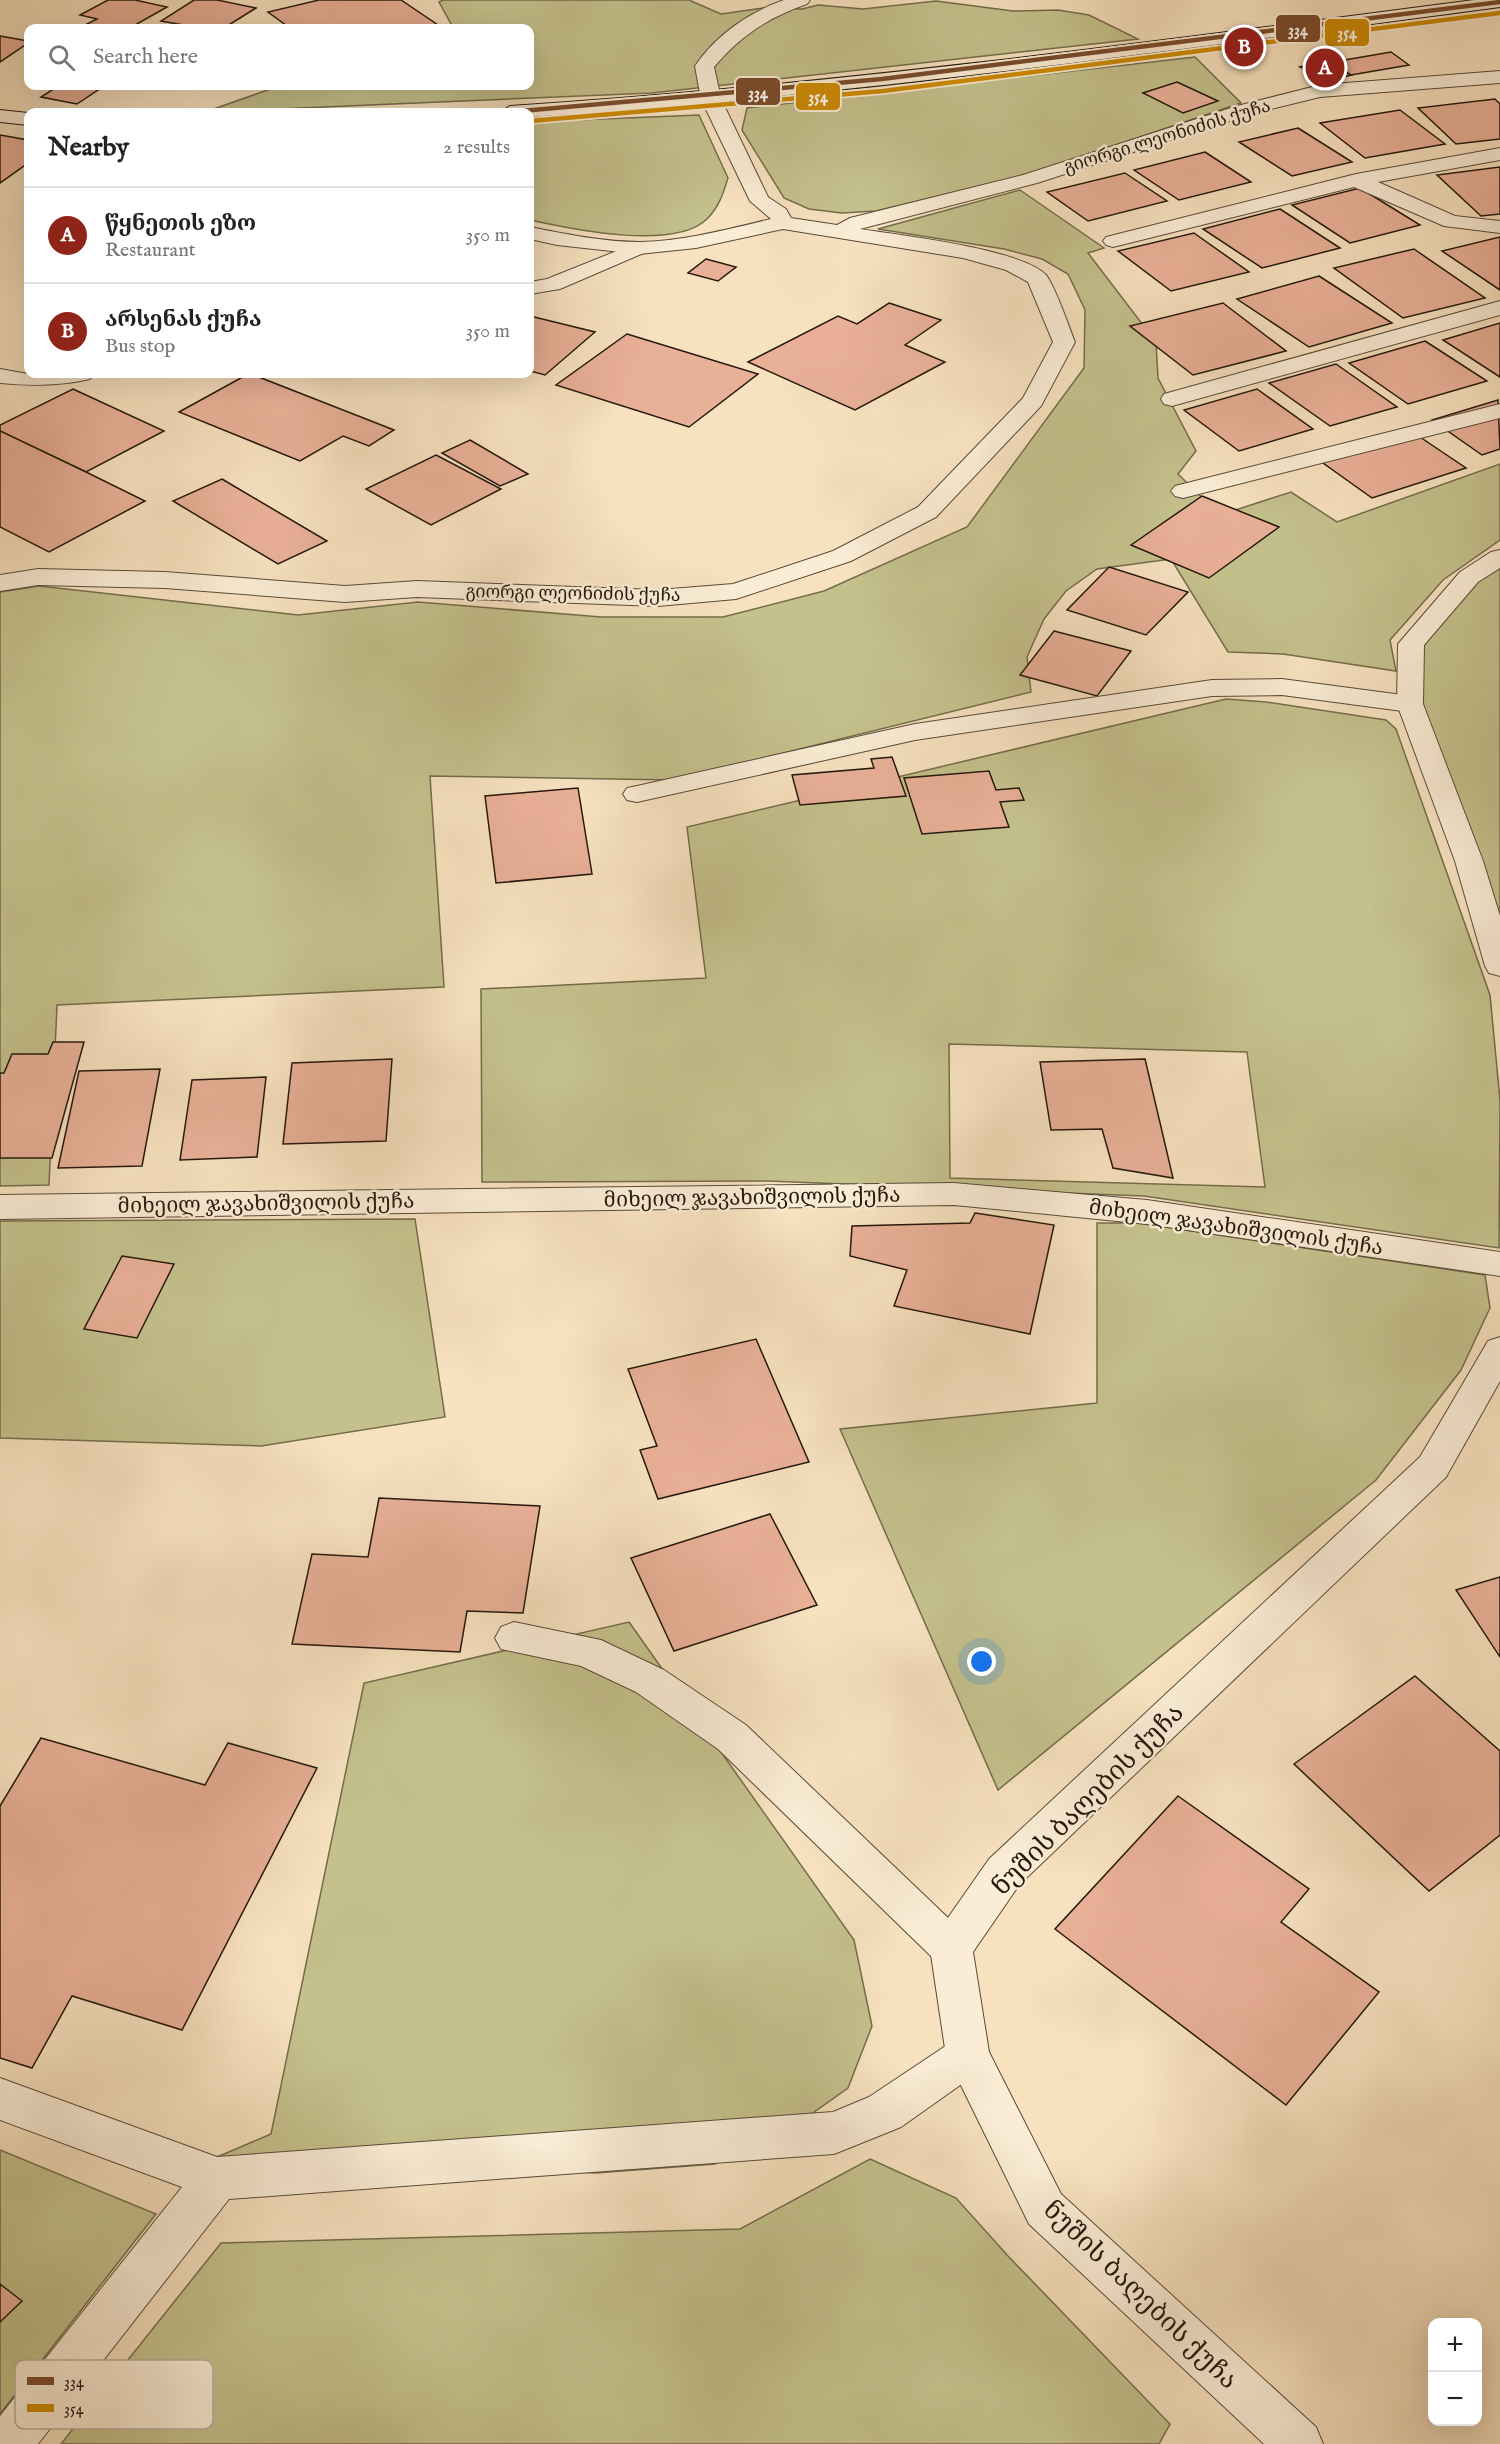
<!DOCTYPE html>
<meta charset="utf-8">
<style>
:root{--surface:#fff;--page:#f2f2f2;--text:#222;--muted:#767676;--line:#e0e0e0;--accent:#8f2418}
body{margin:0;font-family:"IM FELL English","Noto Serif Georgian",serif;background:var(--page);color:var(--text)}
.controls{position:absolute;right:18px;bottom:18px;display:grid;overflow:hidden;border-radius:12px;box-shadow:0 6px 24px #0002}
.controls button{width:54px;height:54px;display:grid;place-items:center;padding:0;border:0;border-bottom:2px solid var(--line);background:var(--surface);color:var(--text);font:30px sans-serif}
.you{position:absolute;left:982px;top:1662px;width:21px;height:21px;margin:-15px;border:4px solid #fff;border-radius:50%;background:#1a73e8;box-shadow:0 0 0 9px #1a73e833}
.badge{display:grid;place-items:center;width:39px;height:39px;border-radius:50%;background:var(--accent);color:#fff;font-size:20px;font-weight:700}
.pin{position:absolute;translate:-50% -50%;border:3px solid #fff;box-shadow:0 2px 6px #0006}
.list{margin:0;padding:0;list-style:none}
h2{display:flex;justify-content:space-between;align-items:center;height:78px;margin:0;padding:0 24px;font-size:26px}
h2 small{font-size:20px;font-weight:400;color:var(--muted)}
.list li{display:grid;grid-template-columns:39px 1fr auto;gap:18px;align-items:center;box-sizing:border-box;height:96px;padding:0 24px;border-top:2px solid var(--line)}
.list b{display:block;font-size:22px;white-space:nowrap}
.list p{margin:0;font-size:20px;white-space:nowrap;color:var(--muted)}
.list em{font-size:20px;font-style:normal;color:var(--muted)}
.icon{flex:none;width:33px;height:33px;fill:none;stroke:currentColor;stroke-width:2;stroke-linecap:round;stroke-linejoin:round}
.map{position:relative;flex:none;width:1500px;height:2444px;overflow:hidden}
.search{position:absolute;background:var(--surface);box-shadow:0 6px 24px #0002;left:24px;top:24px;width:510px;height:66px;display:flex;align-items:center;gap:15px;box-sizing:border-box;padding:0 21px;border-radius:12px;color:var(--muted);font-size:22px}
.panel{position:absolute;background:var(--surface);box-shadow:0 6px 24px #0002;left:24px;top:108px;width:510px;height:270px;border-radius:12px}
.map>svg:first-child{display:block}
.green{fill:#c4c18c;stroke:#746c4c;stroke-width:1.5;fill-rule:evenodd}
.building{fill:#e9b098;stroke:#24180c;stroke-width:1.5}
.lines{fill:none;stroke-linecap:round;stroke-linejoin:round}
.service-casing{stroke:#594a39;stroke-width:2}
.minor-casing{stroke:#594a39;stroke-width:2}
.secondary-casing{stroke:#24180c;stroke-width:2}
.service{fill:#faecd5;fill-rule:evenodd}
.minor{fill:#faecd5;fill-rule:evenodd}
.secondary{fill:#faecd5;fill-rule:evenodd}
.bus-1-casing{stroke:#faecd5;stroke-width:8}
.bus-2-casing{stroke:#faecd5;stroke-width:8}
.bus-1{stroke:#7a4b2a;stroke-width:4.5}
.bus-2{stroke:#cd8a02;stroke-width:4.5}
.labels{text-anchor:middle;stroke-width:5;stroke-linejoin:round;paint-order:stroke}
.far-street-label{font-size:18px;fill:#24180c;stroke:#faecd5}
.street-label{font-size:21px;fill:#24180c;stroke:#faecd5}
.near-street-label{font-size:26px;fill:#24180c;stroke:#faecd5}
.key{fill:#faecd5;stroke:#baac99;stroke-width:1.5}
.key-label{font-size:16px;fill:#24180c}
.line-badge{stroke:#faecd5;stroke-width:2}
.badge-label{font-size:16px;text-anchor:middle;font-weight:bold;fill:#fff}
</style>
<div class="map">
<svg width="1500" height="2444" viewBox="0 0 1500 2444">
<rect width="100%" height="100%" fill="#f7e1bf"/>
<filter id="stains"><feTurbulence type="fractalNoise" baseFrequency=".00333" numOctaves="4"/><feColorMatrix values="0 0 0 0 .2 0 0 0 0 .09 0 0 0 0 .02 0 0 0 .5 -.17"/></filter>
<radialGradient id="worn" r=".72"><stop offset=".6" stop-color="#630" stop-opacity="0"/><stop offset="1" stop-color="#630" stop-opacity=".3"/></radialGradient>
<g class="green">
<polygon points="443,0 689,0 721,14 763,8 802,9 818,5 863,9 936,1 1013,11 1058,10 1089,15 1138,39 652,93 205,112 279,86 530,86 530,28 450,28 451,24 439,2"/>
<polygon points="1195,57 1241,103 1027,175 876,211 842,213 809,209 784,198 742,130 747,108"/>
<path d="M699 115 728 178C723 194 719 207 707 219 674 251 571 229 530 220V122Z"/>
<polygon points="1020,190 1104,248 1088,253 1156,342 1158,378 1196,451 1178,474 1220,515 1291,492 1337,522 1500,464 1500,540 1443,580 1390,640 1396,671 1283,654 1228,652 1171,559 1097,569 1066,591 1044,619 1027,657 1031,692 674,780 430,776 444,987 57,1005 49,1185 0,1186 0,592 39,586 298,615 418,602 601,617 723,617 824,591 967,527 1084,368 1085,310 1068,274 1042,259 1004,249 878,229"/>
<polygon points="1500,557 1500,966 1417,726 1411,644"/>
<path d="M1226 699 1266 702 1386 720 1396 729 1490 995 1500 1100 1499 1248 1144 1196 768 1181 482 1182 481 989 706 978 687 827ZM949 1044 1247 1052 1265 1187 950 1178Z"/>
<polygon points="415,1219 445,1417 261,1446 0,1438 0,1221"/>
<polygon points="1097,1223 1139,1223 1485,1275 1490,1308 1461,1370 1376,1480 998,1790 840,1429 1097,1403"/>
<polygon points="629,1622 854,1940 872,2026 848,2088 793,2127 715,2164 596,2173 490,2168 189,2169 271,2134 364,1683"/>
<polygon points="0,2150 156,2214 0,2414"/>
<polygon points="870,2159 956,2198 1008,2256 1170,2424 1159,2444 61,2444 221,2243 740,2229"/>
</g>
<g class="building">
<polygon points="108,0 135,0 167,7 135,25 146,28 106,28 87,24 97,19 80,15"/>
<polygon points="194,0 217,0 256,8 224,28 200,28 161,21"/>
<polygon points="319,0 401,0 441,27 290,28 268,12"/>
<polygon points="0,36 28,41 28,43 0,62"/>
<polygon points="1391,52 1409,65 1351,75 1333,62"/>
<polygon points="1320,61 1351,75 1329,81 1300,67"/>
<polygon points="1177,82 1218,101 1183,113 1143,93"/>
<polygon points="58,86 104,86 77,104 41,97"/>
<polygon points="1495,99 1500,104 1500,139 1456,144 1418,108"/>
<polygon points="1400,110 1445,144 1365,158 1320,123"/>
<polygon points="1298,128 1352,162 1292,176 1239,142"/>
<polygon points="0,135 28,140 28,163 0,183"/>
<polygon points="1205,152 1251,182 1179,200 1134,170"/>
<polygon points="1500,167 1500,214 1481,216 1437,175"/>
<polygon points="1125,173 1167,201 1088,221 1047,192"/>
<polygon points="1360,188 1420,225 1350,243 1292,205"/>
<polygon points="1280,209 1340,248 1262,268 1203,229"/>
<polygon points="1194,233 1249,272 1171,291 1118,251"/>
<polygon points="1500,237 1500,290 1442,251"/>
<polygon points="1414,249 1485,298 1403,318 1334,268"/>
<polygon points="706,259 736,267 718,281 688,273"/>
<polygon points="1319,276 1392,323 1309,347 1237,299"/>
<polygon points="889,303 941,320 905,345 945,362 855,410 748,362 838,316 857,324"/>
<polygon points="1223,303 1286,351 1193,375 1130,326"/>
<polygon points="530,316 595,332 545,375 530,371"/>
<polygon points="1500,323 1500,377 1443,340"/>
<polygon points="627,334 758,374 689,427 556,385"/>
<polygon points="1425,341 1487,381 1408,404 1349,363"/>
<polygon points="1336,364 1397,407 1330,426 1269,383"/>
<polygon points="248,374 251,374 394,430 369,446 343,436 300,461 179,412"/>
<polygon points="73,389 164,431 86,472 0,431 0,425"/>
<polygon points="1257,389 1313,429 1239,451 1184,410"/>
<polygon points="1498,400 1500,449 1482,455 1432,420"/>
<polygon points="1408,429 1466,468 1372,498 1316,458"/>
<polygon points="0,431 86,472 145,501 49,552 0,527"/>
<polygon points="470,440 528,474 500,486 442,453"/>
<polygon points="436,455 501,489 431,525 366,489"/>
<polygon points="222,479 327,541 278,564 173,501"/>
<polygon points="1202,496 1279,527 1209,578 1131,545"/>
<polygon points="1109,567 1188,592 1146,635 1067,610"/>
<polygon points="1054,631 1131,651 1097,696 1020,675"/>
<polygon points="892,757 906,796 800,805 792,775 874,768 871,759"/>
<polygon points="989,771 996,790 1019,788 1024,800 1000,802 1009,827 922,834 904,778"/>
<polygon points="578,788 592,874 496,883 485,796"/>
<polygon points="53,1042 84,1042 52,1158 0,1158 0,1073 4,1073 12,1054 48,1054"/>
<polygon points="392,1059 386,1141 283,1144 292,1063"/>
<polygon points="1145,1059 1173,1178 1113,1168 1102,1129 1051,1130 1040,1062"/>
<polygon points="160,1069 142,1166 58,1168 79,1071"/>
<polygon points="266,1077 257,1157 180,1160 192,1080"/>
<polygon points="975,1213 1054,1225 1030,1334 894,1306 907,1270 850,1256 852,1226 970,1223"/>
<polygon points="122,1256 174,1264 137,1338 84,1329"/>
<polygon points="756,1339 809,1462 658,1499 640,1450 657,1446 628,1369"/>
<polygon points="379,1498 540,1506 523,1613 467,1611 460,1652 292,1644 312,1554 368,1557"/>
<polygon points="770,1514 817,1605 674,1651 631,1558"/>
<polygon points="1500,1577 1500,1657 1456,1590"/>
<polygon points="1415,1676 1500,1751 1500,1835 1429,1891 1294,1764"/>
<polygon points="41,1738 205,1785 228,1743 317,1768 182,2030 72,1996 32,2068 0,2058 0,1806"/>
<polygon points="1178,1796 1309,1889 1281,1922 1379,1992 1286,2105 1055,1929"/>
<polygon points="0,2284 22,2301 0,2322"/>
</g>
<g class="lines">
<defs>
<g id="service">
<polygon points="639,242 646,244 649,248 646,252 560,289 530,294 530,282 547,279"/>
<path d="M0 369 28 374H93L90 379C60 386 31 386 0 383Z"/>
<polygon points="1282,679 1410,696 1419,698 1423,704 1419,710 1410,712 1282,695 1212,696 915,740 637,802 627,800 623,794 627,788 637,786 915,724 1212,680"/>
<polygon points="514,1622 601,1640 664,1670 746,1725 966,1935 972,1948 966,1961 951,1967 936,1961 718,1749 636,1692 581,1666 501,1649 495,1638 501,1627"/>
<polygon points="968,2035 983,2041 990,2055 983,2069 901,2127 834,2154 229,2199 38,2444 0,2444 0,2416 182,2187 0,2120 0,2078 217,2157 833,2112 869,2097 953,2041"/>
</g>
<g id="minor">
<path d="M784 0H810L807 4C769 17 740 36 714 67L721 99 768 197 786 209 791 218 837 225 850 218 1023 175 1237 106 1320 85 1500 71V83L1320 97 1251 114 1037 183 860 229C898 235 1022 249 1046 275 1055 286 1069 327 1075 342L1041 406 936 517 851 561 736 599 658 606 417 597 345 602 165 588 38 585 0 591V575L38 569 165 572 345 586 417 581 658 590 733 584 833 551 918 507 1023 398 1053 342 1028 282 1006 270 963 258 783 229 696 248 639 254 557 245 530 239V227C565 234 604 242 640 242 684 241 728 229 771 219L750 201 701 99 695 66C716 35 749 12 784 0Z"/>
<polygon points="1500,148 1500,160 1378,182 1455,216 1500,221 1500,233 1444,226 1354,187 1113,247 1106,245 1103,241 1106,237 1356,174"/>
<polygon points="1500,301 1500,315 1172,406 1164,404 1161,399 1164,394"/>
<polygon points="1500,404 1500,418 1183,498 1175,496 1171,491 1175,486"/>
<polygon points="1500,550 1500,568 1478,582 1424,645 1423,704 1483,861 1500,916 1500,976 1489,973 1485,966 1455,861 1397,704 1398,644 1460,572 1491,552"/>
<polygon points="954,1183 1147,1200 1500,1252 1500,1276 1147,1224 954,1205 0,1219 0,1195"/>
<polygon points="1500,1337 1500,1381 1446,1477 1019,1885 973,1952 989,2052 1061,2194 1316,2427 1323,2444 1264,2444 1029,2224 946,2055 930,1948 936,1935 989,1859 1420,1457 1488,1341"/>
</g>
<g id="secondary">
<path d="M1474 0H1500V7C1177 50 855 95 530 117V112H500L510 106C833 85 1153 42 1474 0Z"/>
<polygon points="0,110 28,113 28,125 0,122"/>
</g>
</defs>
<use href="#service" class="service-casing"/>
<use href="#minor" class="minor-casing"/>
<use href="#secondary" class="secondary-casing"/>
<use href="#service" class="service"/>
<use href="#minor" class="minor"/>
<use href="#secondary" class="secondary"/>
<defs>
<polyline id="bus-1" points="510,112 882,79 1500,2"/>
<polyline id="bus-2" points="530,121 883,91 1500,13"/>
</defs>
<use href="#bus-1" class="bus-1-casing"/>
<use href="#bus-2" class="bus-2-casing"/>
<use href="#bus-1" class="bus-1"/>
<use href="#bus-2" class="bus-2"/>
</g>
<g class="labels">
<g class="far-street-label">
<text transform="translate(1167 136) rotate(-17)" y="6">გიორგი ლეონიძის ქუჩა</text>
<text transform="translate(573 593) rotate(1)" y="6">გიორგი ლეონიძის ქუჩა</text>
</g>
<g class="street-label">
<text transform="translate(752 1197) rotate(-1)" y="7">მიხეილ ჯავახიშვილის ქუჩა</text>
<text transform="translate(266 1203) rotate(-1)" y="7">მიხეილ ჯავახიშვილის ქუჩა</text>
<text transform="translate(1236 1227) rotate(8)" y="7">მიხეილ ჯავახიშვილის ქუჩა</text>
</g>
<g class="near-street-label">
<text transform="translate(1087 1799) rotate(-45)" y="9">ნუშის ბაღების ქუჩა</text>
<text transform="translate(1141 2294) rotate(44)" y="9">ნუშის ბაღების ქუჩა</text>
</g>
</g>
<rect x="15" y="2360" width="198" height="69" rx="9" class="key"/>
<rect x="27" y="2377" width="27" height="8" fill="#7a4b2a"/>
<rect x="27" y="2404" width="27" height="8" fill="#cd8a02"/>
<g class="key-label">
<text x="64" y="2387">334</text>
<text x="64" y="2414">354</text>
</g>
<g class="line-badge">
<rect x="1275" y="14" width="46" height="29" rx="6" fill="#7a4b2a"/>
<rect x="1324" y="18" width="46" height="29" rx="6" fill="#cd8a02"/>
<rect x="735" y="77" width="46" height="29" rx="6" fill="#7a4b2a"/>
<rect x="795" y="82" width="46" height="29" rx="6" fill="#cd8a02"/>
</g>
<g class="badge-label">
<text x="1298" y="35">334</text>
<text x="1347" y="38">354</text>
<text x="758" y="98">334</text>
<text x="818" y="102">354</text>
</g>
<rect width="100%" height="100%" filter="url(#stains)"/>
<rect width="100%" height="100%" fill="url(#worn)"/>
</svg>
<div class="controls">
<button>+</button>
<button>−</button>
</div>
<div class="you"></div>
<div class="pin badge" style="left:1325px;top:68px">A</div>
<div class="pin badge" style="left:1244px;top:47px">B</div>
<div class="search"><svg class="icon" aria-label="search" viewBox="0 0 24 24"><circle cx="10" cy="10" r="6"/><path d="M15 15l6 6"/></svg>Search here</div>
<section class="panel">
<h2>Nearby<small>2 results</small></h2>
<ul class="list">
<li><span class="badge">A</span><div><b>წყნეთის ეზო</b><p>Restaurant</p></div><em>350 m</em></li>
<li><span class="badge">B</span><div><b>არსენას ქუჩა</b><p>Bus stop</p></div><em>350 m</em></li>
</ul>
</section>
</div>
